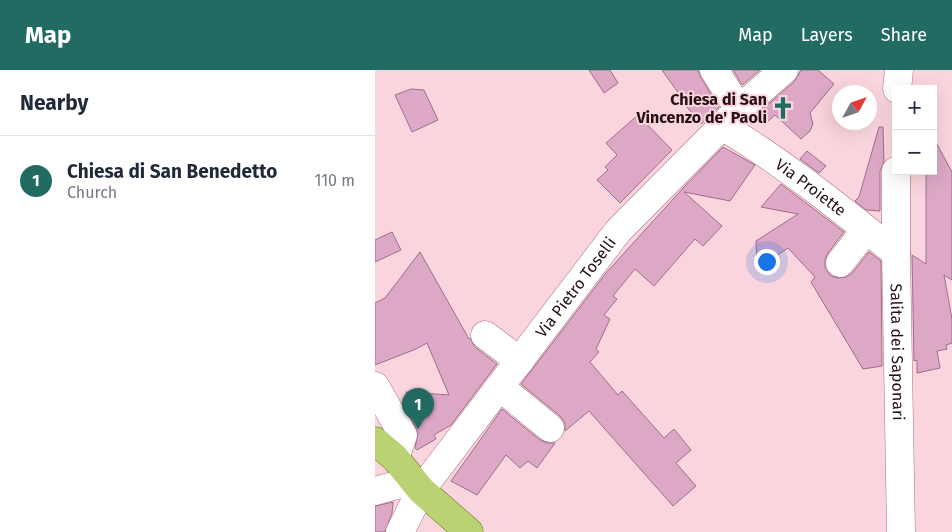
<!DOCTYPE html>
<meta charset="utf-8">
<style>
:root{--surface:#fff;--page:#f2f2f3;--text:#1f2937;--muted:#747a83;--line:#e0e1e3;--accent:#226b63}
body{margin:0;font-family:"Fira Sans",sans-serif;background:var(--page);color:var(--text)}
.controls{position:absolute;right:15px;top:15px;display:grid;overflow:hidden;border-radius:0px;box-shadow:0 5px 20px #0002}
.controls button{width:45px;height:45px;display:grid;place-items:center;padding:0;border:0;border-bottom:1px solid var(--line);background:var(--surface);color:var(--text);font:25px sans-serif}
.compass{position:absolute;left:457px;top:15px;width:45px;height:45px;border-radius:50%;background:var(--surface);box-shadow:0 5px 20px #0002;rotate:50deg}
.you{position:absolute;left:391px;top:191px;width:18px;height:18px;margin:-12px;border:4px solid #fff;border-radius:50%;background:#1a73e8;box-shadow:0 0 0 8px #1a73e833}
.badge{display:grid;place-items:center;width:32px;height:32px;border-radius:50%;background:var(--accent);color:#fff;font-size:16px;font-weight:700}
.pin{position:absolute;translate:-50% -41px;filter:drop-shadow(0 1px 2px #0008)}
.pin::after{content:'';position:absolute;top:26px;width:18px;height:15px;background:inherit;clip-path:polygon(0 0,100% 0,50% 100%)}
.list{margin:0;padding:0;list-style:none}
h2{display:flex;justify-content:space-between;align-items:center;height:65px;margin:0;padding:0 20px;font-size:21px}
h2 small{font-size:16px;font-weight:400;color:var(--muted)}
.list li{display:grid;grid-template-columns:32px 1fr auto;gap:15px;align-items:center;box-sizing:border-box;height:90px;padding:0 20px;border-top:1px solid var(--line)}
.list b{display:block;font-size:19px;white-space:nowrap}
.list p{margin:0;font-size:16px;white-space:nowrap;color:var(--muted)}
.list em{font-size:16px;font-style:normal;color:var(--muted)}
.map{position:relative;flex:none;width:577px;height:462px;overflow:hidden}
header{display:flex;align-items:center;gap:30px;box-sizing:border-box;height:70px;padding:0 25px;background:var(--accent);color:#fff}
header strong{font-size:24px}
nav{display:flex;gap:28px;margin-inline-start:auto;font-size:18px}
main{display:flex}
aside{flex:1;background:var(--surface)}
.map>svg:first-child{display:block}
.building{fill:#dca8c5;stroke:#9f6e8a}
.lines{fill:none;stroke-linecap:round;stroke-linejoin:round}
.minor-casing{stroke:#aa727f;stroke-width:29}
.major-casing{stroke:#687a16;stroke-width:29}
.minor{stroke:#fff;stroke-width:28}
.major{stroke:#bad174;stroke-width:28}
.labels{text-anchor:middle;stroke-width:4;stroke-linejoin:round;paint-order:stroke}
.poi-label{font-size:16px;font-weight:bold;fill:#251015;stroke:#fbd5dd;text-anchor:end}
.street-label{font-size:16px;fill:#251015;stroke:#fbd5dd}
</style>
<header>
<strong>Map</strong>
<nav><a>Map</a><a>Layers</a><a>Share</a></nav>
</header>
<main>
<aside>
<h2>Nearby<small></small></h2>
<ul class="list">
<li><span class="badge">1</span><div><b>Chiesa di San Benedetto</b><p>Church</p></div><em>110 m</em></li>
</ul>
</aside>
<div class="map">
<svg width="577" height="462" viewBox="0 0 577 462">
<rect width="100%" height="100%" fill="#fbd5dd"/>
<g class="building">
<polygon points="214,0 235,0 243,13 229,23"/>
<polygon points="287,0 323,0 326,8 344,37 326,54 302,25 304,24"/>
<polygon points="358,0 385,0 367,15"/>
<polygon points="426,0 443,0 459,14 435,43 438,54 435,61 426,69 400,45 392,52 383,43 419,12"/>
<polygon points="36,19 49,20 63,50 37,62 20,25"/>
<polygon points="263,45 297,80 245,133 222,110 233,100 230,97 242,85 231,73"/>
<polygon points="504,57 508,57 509,92 505,101 505,141 491,140 480,131 484,127"/>
<polygon points="558,67 577,102 577,210 569,205 577,249 577,273 571,275 572,279 562,281 565,298 542,303 542,290 539,291 537,185 551,194 551,101 558,101"/>
<polygon points="348,77 380,95 355,131 309,122 347,156 328,176 320,169 279,216 260,199 238,226 242,229 229,245 235,249 221,279 224,282 215,292 243,325 247,321 289,368 299,359 316,380 301,393 321,416 298,436 214,341 190,361 190,353 185,346 146,314 231,203 310,116"/>
<polygon points="432,81 451,96 444,103 425,89"/>
<polygon points="406,114 469,162 453,183 450,190 450,198 456,206 463,208 471,207 477,203 494,182 506,191 507,296 488,299 436,212 440,207 413,178 382,199 381,171 423,144 386,137"/>
<polygon points="17,162 26,180 0,192 0,170"/>
<polygon points="45,182 94,269 95,268 100,277 122,294 76,355 59,365 61,369 42,380 40,378 43,363 32,341 38,333 31,322 74,325 52,273 41,279 0,295 0,233 10,228"/>
<polygon points="127,339 165,370 172,373 180,373 162,398 153,391 145,398 131,385 102,425 76,411"/>
<polygon points="18,432 17,443 10,462 0,462 0,436"/>
</g>
<g class="lines">
<defs>
<g id="minor">
<polyline points="339,0 364,39"/>
<polyline points="522,19 524,0"/>
<path id="s1" d="M347 56C409 93 464 138 521 183"/>
<path id="s2" d="M521 101V183L526 462"/>
<polyline points="465,193 491,160"/>
<polyline points="110,265 145,291"/>
<polyline points="0,316 28,365 20,388"/>
<polyline points="125,317 175,358"/>
<polyline points="0,421 37,411"/>
<path id="s3" d="M25 462 46 420 243 161 364 39 409 0"/>
</g>
<polyline id="major" points="0,371 20,388 46,420 94,462"/>
</defs>
<use href="#minor" class="minor-casing"/>
<use href="#major" class="major-casing"/>
<use href="#minor" class="minor"/>
<use href="#major" class="major"/>
</g>
<defs>
<symbol id="church-bare" viewBox="-9 -9 18 18"><path d="M-1.2-6h2.4v3.5h3.3v2.4h-3.3V6h-2.4V-.1h-3.3v-2.4h3.3Z" fill="#226b63" stroke="#fbd5dd" stroke-width="2.5" paint-order="stroke"/></symbol>
</defs>
<g fill-rule="evenodd">
<use href="#church-bare" x="392" y="22" width="32" height="32"/>
</g>
<g class="labels">
<g class="poi-label">
<text x="392" y="35">Chiesa di San<tspan x="392" dy="18">Vincenzo de' Paoli</tspan></text>
</g>
<g class="street-label">
<text dy="6" stroke="none"><textPath href="#s1" startOffset="108">Via Proiette</textPath></text>
<text dy="6" stroke="none"><textPath href="#s3" startOffset="302">Via Pietro Toselli</textPath></text>
<text dy="6" stroke="none"><textPath href="#s2" startOffset="181">Salita dei Saponari</textPath></text>
</g>
</g>
</svg>
<div class="controls">
<button>+</button>
<button>−</button>
</div>
<svg class="compass" viewBox="-18 -18 36 36"><path d="M0-13l5 13h-10z" fill="#e53935"/><path d="M0 13l5-13h-10z" fill="#747a83"/></svg>
<div class="you"></div>
<div class="pin badge" style="left:43px;top:359px">1</div>
</div>
</main>
